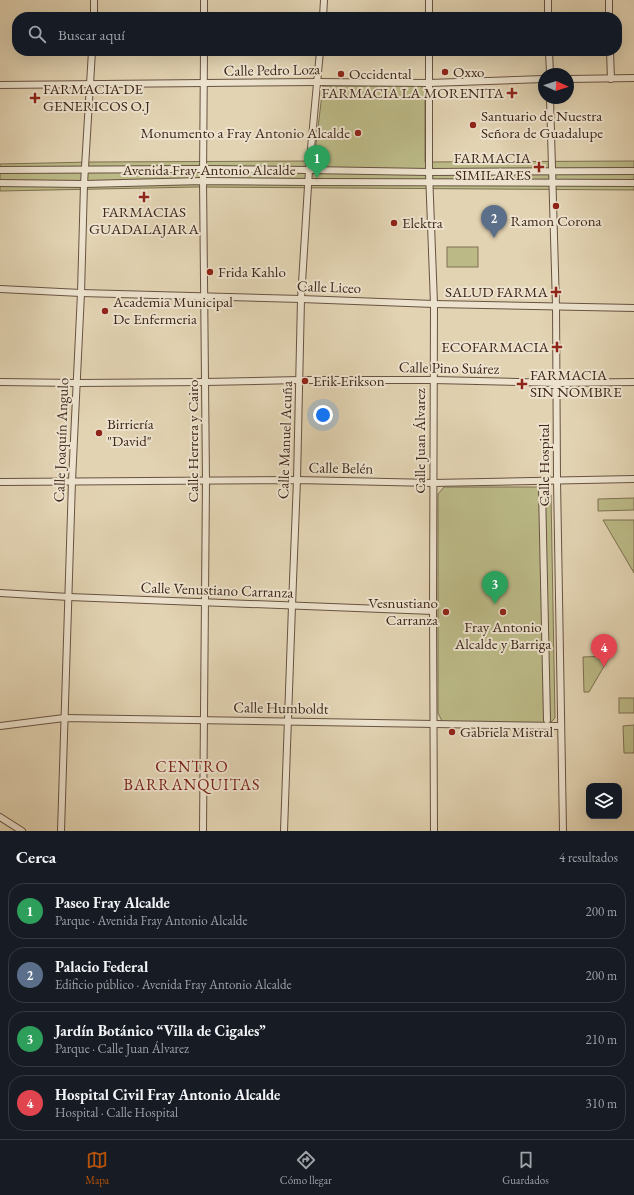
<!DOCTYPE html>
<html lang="es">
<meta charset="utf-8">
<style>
:root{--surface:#171b24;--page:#242831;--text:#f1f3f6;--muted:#9ea1a6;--line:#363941;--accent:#b45309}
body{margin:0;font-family:"EB Garamond",serif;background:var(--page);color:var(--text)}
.controls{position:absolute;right:12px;bottom:12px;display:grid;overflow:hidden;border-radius:8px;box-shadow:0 4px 16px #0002}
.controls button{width:36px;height:36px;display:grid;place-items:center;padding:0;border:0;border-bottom:1px solid var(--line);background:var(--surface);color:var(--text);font:20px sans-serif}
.compass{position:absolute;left:538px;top:68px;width:36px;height:36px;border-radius:50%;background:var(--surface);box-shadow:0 4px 16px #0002;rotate:93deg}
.you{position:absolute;left:323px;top:415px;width:14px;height:14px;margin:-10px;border:3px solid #fff;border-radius:50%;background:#1a73e8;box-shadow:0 0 0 6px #1a73e833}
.badge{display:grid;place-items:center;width:26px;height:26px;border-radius:50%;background:var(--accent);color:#fff;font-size:13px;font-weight:700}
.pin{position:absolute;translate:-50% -33px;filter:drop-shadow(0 1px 2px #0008)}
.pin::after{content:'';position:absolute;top:21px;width:14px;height:12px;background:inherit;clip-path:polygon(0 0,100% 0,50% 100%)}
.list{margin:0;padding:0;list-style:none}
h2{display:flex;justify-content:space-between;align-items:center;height:52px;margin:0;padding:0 16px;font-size:17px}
h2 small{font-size:13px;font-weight:400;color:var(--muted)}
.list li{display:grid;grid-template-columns:26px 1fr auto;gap:12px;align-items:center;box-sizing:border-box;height:56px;margin:0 8px 8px;padding:0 8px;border:1px solid var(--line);border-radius:16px}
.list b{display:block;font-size:15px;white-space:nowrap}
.list p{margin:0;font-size:13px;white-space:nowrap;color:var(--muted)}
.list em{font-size:13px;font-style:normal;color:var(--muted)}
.icon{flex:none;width:22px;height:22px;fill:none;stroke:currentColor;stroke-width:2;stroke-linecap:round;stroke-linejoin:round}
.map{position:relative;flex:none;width:634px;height:831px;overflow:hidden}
.search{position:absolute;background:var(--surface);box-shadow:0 4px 16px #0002;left:12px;right:12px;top:12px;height:44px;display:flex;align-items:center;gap:10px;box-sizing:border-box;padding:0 14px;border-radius:16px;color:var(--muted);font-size:15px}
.sheet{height:308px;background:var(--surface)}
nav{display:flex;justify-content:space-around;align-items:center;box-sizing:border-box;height:56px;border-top:1px solid var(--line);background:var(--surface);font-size:11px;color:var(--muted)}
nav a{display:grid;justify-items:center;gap:2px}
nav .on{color:var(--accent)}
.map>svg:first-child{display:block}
.green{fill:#bbba87;stroke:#7e7152}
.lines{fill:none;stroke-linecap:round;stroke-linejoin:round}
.street-casing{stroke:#685342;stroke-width:8}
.street{stroke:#ece2cd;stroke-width:6}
.poi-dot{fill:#8f2418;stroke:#ece2cd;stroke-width:1.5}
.labels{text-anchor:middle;stroke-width:4;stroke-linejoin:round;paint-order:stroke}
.street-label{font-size:15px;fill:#40281c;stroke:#ece2cd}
.poi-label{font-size:15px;fill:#40281c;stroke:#ece2cd;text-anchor:start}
.neighbourhood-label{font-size:16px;letter-spacing:1px;fill:#7a1f14;stroke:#ece2cd}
</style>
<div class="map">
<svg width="634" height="831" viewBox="0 0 634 831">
<rect width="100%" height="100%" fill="#e2d3b2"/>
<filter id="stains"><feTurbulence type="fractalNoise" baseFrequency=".005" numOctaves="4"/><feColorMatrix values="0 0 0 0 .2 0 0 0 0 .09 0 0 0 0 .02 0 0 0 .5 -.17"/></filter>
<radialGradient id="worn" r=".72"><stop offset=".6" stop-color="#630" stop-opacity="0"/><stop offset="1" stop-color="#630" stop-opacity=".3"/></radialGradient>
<g class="green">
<polygon points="323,86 421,86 425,91 425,162 634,161 634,190 197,187 0,191 0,164 93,162 314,161"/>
<rect x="447" y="247" width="31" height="20"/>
<polygon points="444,487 544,487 551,495 555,718 549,724 450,723 442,721 438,713 438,494"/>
<polygon points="634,498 634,510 598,511 598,499"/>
<polygon points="603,520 634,520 634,573"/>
<polygon points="610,656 589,692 584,692 583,657"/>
<rect x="619" y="698" width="15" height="15"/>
<polygon points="634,725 634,753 624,753 623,726"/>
</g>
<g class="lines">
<defs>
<g id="street">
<polyline points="548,0 548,17"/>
<polyline points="609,0 609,17"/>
<polyline points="94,17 94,0"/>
<polyline points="204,17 204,0"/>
<polyline points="323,17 324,0"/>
<polyline points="429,17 429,0"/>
<polyline points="429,51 429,172 434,304 433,611 434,831"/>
<polyline points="549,51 550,74"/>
<polyline points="610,51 611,79"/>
<polyline points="568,79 634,78"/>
<polyline points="0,85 317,82 429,83 544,79"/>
<polyline points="550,98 556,306 557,480 563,831"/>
<polyline points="0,170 204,169 309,170 429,172 634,171"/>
<polyline points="0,183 84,184 203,181 308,182 634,183"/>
<polyline points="0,289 81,293 301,299 434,304 634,308"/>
<polyline points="0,382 77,383 205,382 300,380 433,380 557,383 634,382"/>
<polyline points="0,482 297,480 433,483 634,479"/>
<polyline points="542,489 547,720"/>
<polyline points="0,593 69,597 433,611"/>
<polyline points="0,726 64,718 561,726"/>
<polyline points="0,817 22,831"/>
<polyline points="61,831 72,481 81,293 84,184 92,51"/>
<polyline points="203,831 206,481 203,179 204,51"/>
<polyline points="284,831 292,606 297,480 301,299 309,170 320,51"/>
</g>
</defs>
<use href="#street" class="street-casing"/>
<use href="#street" class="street"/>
</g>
<g class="poi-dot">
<circle cx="445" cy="72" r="4"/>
<circle cx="341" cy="74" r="4"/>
<path d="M510 87h4v4h4v4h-4v4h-4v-4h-4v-4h4z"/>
<path d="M33 92h4v4h4v4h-4v4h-4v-4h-4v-4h4z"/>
<circle cx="473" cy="125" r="4"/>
<circle cx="358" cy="133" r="4"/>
<path d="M537 161h4v4h4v4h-4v4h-4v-4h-4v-4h4z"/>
<path d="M142 191h4v4h4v4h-4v4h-4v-4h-4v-4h4z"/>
<circle cx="556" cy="206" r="4"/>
<circle cx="394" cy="223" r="4"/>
<circle cx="210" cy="272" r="4"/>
<path d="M554 286h4v4h4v4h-4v4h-4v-4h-4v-4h4z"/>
<circle cx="105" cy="311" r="4"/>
<path d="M555 341h4v4h4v4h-4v4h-4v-4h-4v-4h4z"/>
<circle cx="305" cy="381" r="4"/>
<path d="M520 378h4v4h4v4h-4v4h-4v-4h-4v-4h4z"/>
<circle cx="99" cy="433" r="4"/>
<circle cx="446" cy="612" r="4"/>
<circle cx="503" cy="612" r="4"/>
<circle cx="452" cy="732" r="4"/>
</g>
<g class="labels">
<g class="street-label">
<text transform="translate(272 70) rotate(-1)" y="5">Calle Pedro Loza</text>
<text x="209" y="175">Avenida Fray Antonio Alcalde</text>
<text transform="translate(329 287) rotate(2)" y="5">Calle Liceo</text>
<text transform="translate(449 368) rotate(1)" y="5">Calle Pino Suárez</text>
<text transform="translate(61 440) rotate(-88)" y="5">Calle Joaquín Angulo</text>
<text transform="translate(285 440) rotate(-88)" y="5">Calle Manuel Acuña</text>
<text transform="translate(193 441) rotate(-90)" y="5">Calle Herrera y Cairo</text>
<text transform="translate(420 441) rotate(-90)" y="5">Calle Juan Álvarez</text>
<text transform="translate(544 465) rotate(-90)" y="5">Calle Hospital</text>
<text transform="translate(341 468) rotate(1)" y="5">Calle Belén</text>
<text transform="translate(217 590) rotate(2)" y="5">Calle Venustiano Carranza</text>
<text transform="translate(281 708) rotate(1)" y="5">Calle Humboldt</text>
</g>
<g class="poi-label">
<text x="453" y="77">Oxxo</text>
<text x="349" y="79">Occidental</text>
<text x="43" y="94">FARMACIA DE<tspan x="43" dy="17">GENERICOS O.J</tspan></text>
<text x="504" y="98" text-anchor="end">FARMACIA LA MORENITA</text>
<text x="481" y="121">Santuario de Nuestra<tspan x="481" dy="17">Señora de Guadalupe</tspan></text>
<text x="350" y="138" text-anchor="end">Monumento a Fray Antonio Alcalde</text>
<text x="531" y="163" text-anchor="end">FARMACIA<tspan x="531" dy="17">SIMILARES</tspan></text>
<text x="144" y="217" text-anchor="middle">FARMACIAS<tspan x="144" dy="17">GUADALAJARA</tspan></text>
<text x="556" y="226" text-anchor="middle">Ramon Corona</text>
<text x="402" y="228">Elektra</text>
<text x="218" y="277">Frida Kahlo</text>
<text x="548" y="297" text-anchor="end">SALUD FARMA</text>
<text x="113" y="307">Academia Municipal<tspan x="113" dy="17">De Enfermeria</tspan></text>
<text x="549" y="352" text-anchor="end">ECOFARMACIA</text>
<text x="530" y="380">FARMACIA<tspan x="530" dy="17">SIN NOMBRE</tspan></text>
<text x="313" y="386">Erik Erikson</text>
<text x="107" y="429">Birriería<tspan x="107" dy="17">"David"</tspan></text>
<text x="438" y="608" text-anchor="end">Vesnustiano<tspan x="438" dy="17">Carranza</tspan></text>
<text x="503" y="632" text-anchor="middle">Fray Antonio<tspan x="503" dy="17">Alcalde y Barriga</tspan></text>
<text x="460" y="737">Gabriela Mistral</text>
</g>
<g class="neighbourhood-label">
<text x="192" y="772">CENTRO<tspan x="192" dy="18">BARRANQUITAS</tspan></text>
</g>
</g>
<rect width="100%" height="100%" filter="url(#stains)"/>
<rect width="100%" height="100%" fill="url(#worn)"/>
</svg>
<div class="controls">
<button><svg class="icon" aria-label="layers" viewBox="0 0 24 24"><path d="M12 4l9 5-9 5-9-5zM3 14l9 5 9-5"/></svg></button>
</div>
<svg class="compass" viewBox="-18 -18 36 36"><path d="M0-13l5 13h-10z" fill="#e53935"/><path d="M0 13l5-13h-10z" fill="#9ea1a6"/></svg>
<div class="you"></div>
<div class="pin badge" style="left:317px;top:178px;background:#2e9e5b">1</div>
<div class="pin badge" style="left:494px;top:238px;background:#5c6f8a">2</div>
<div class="pin badge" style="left:495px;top:604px;background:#2e9e5b">3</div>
<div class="pin badge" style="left:604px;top:667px;background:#e0444e">4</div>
<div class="search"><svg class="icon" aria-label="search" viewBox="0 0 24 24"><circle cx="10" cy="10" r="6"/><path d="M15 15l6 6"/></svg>Buscar aquí</div>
</div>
<section class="sheet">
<h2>Cerca<small>4 resultados</small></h2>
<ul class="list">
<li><span class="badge" style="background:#2e9e5b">1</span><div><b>Paseo Fray Alcalde</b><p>Parque · Avenida Fray Antonio Alcalde</p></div><em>200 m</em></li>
<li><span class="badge" style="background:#5c6f8a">2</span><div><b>Palacio Federal</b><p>Edificio público · Avenida Fray Antonio Alcalde</p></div><em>200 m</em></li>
<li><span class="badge" style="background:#2e9e5b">3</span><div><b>Jardín Botánico “Villa de Cigales”</b><p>Parque · Calle Juan Álvarez</p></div><em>210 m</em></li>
<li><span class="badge" style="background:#e0444e">4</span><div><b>Hospital Civil Fray Antonio Alcalde</b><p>Hospital · Calle Hospital</p></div><em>310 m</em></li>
</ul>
</section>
<nav>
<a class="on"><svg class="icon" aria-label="map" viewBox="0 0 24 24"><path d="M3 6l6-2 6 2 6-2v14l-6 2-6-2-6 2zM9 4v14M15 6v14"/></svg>Mapa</a>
<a><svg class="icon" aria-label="directions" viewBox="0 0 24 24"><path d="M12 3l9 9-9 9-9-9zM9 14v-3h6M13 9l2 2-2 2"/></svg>Cómo llegar</a>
<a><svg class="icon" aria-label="saved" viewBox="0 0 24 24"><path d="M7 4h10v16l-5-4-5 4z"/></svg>Guardados</a>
</nav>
